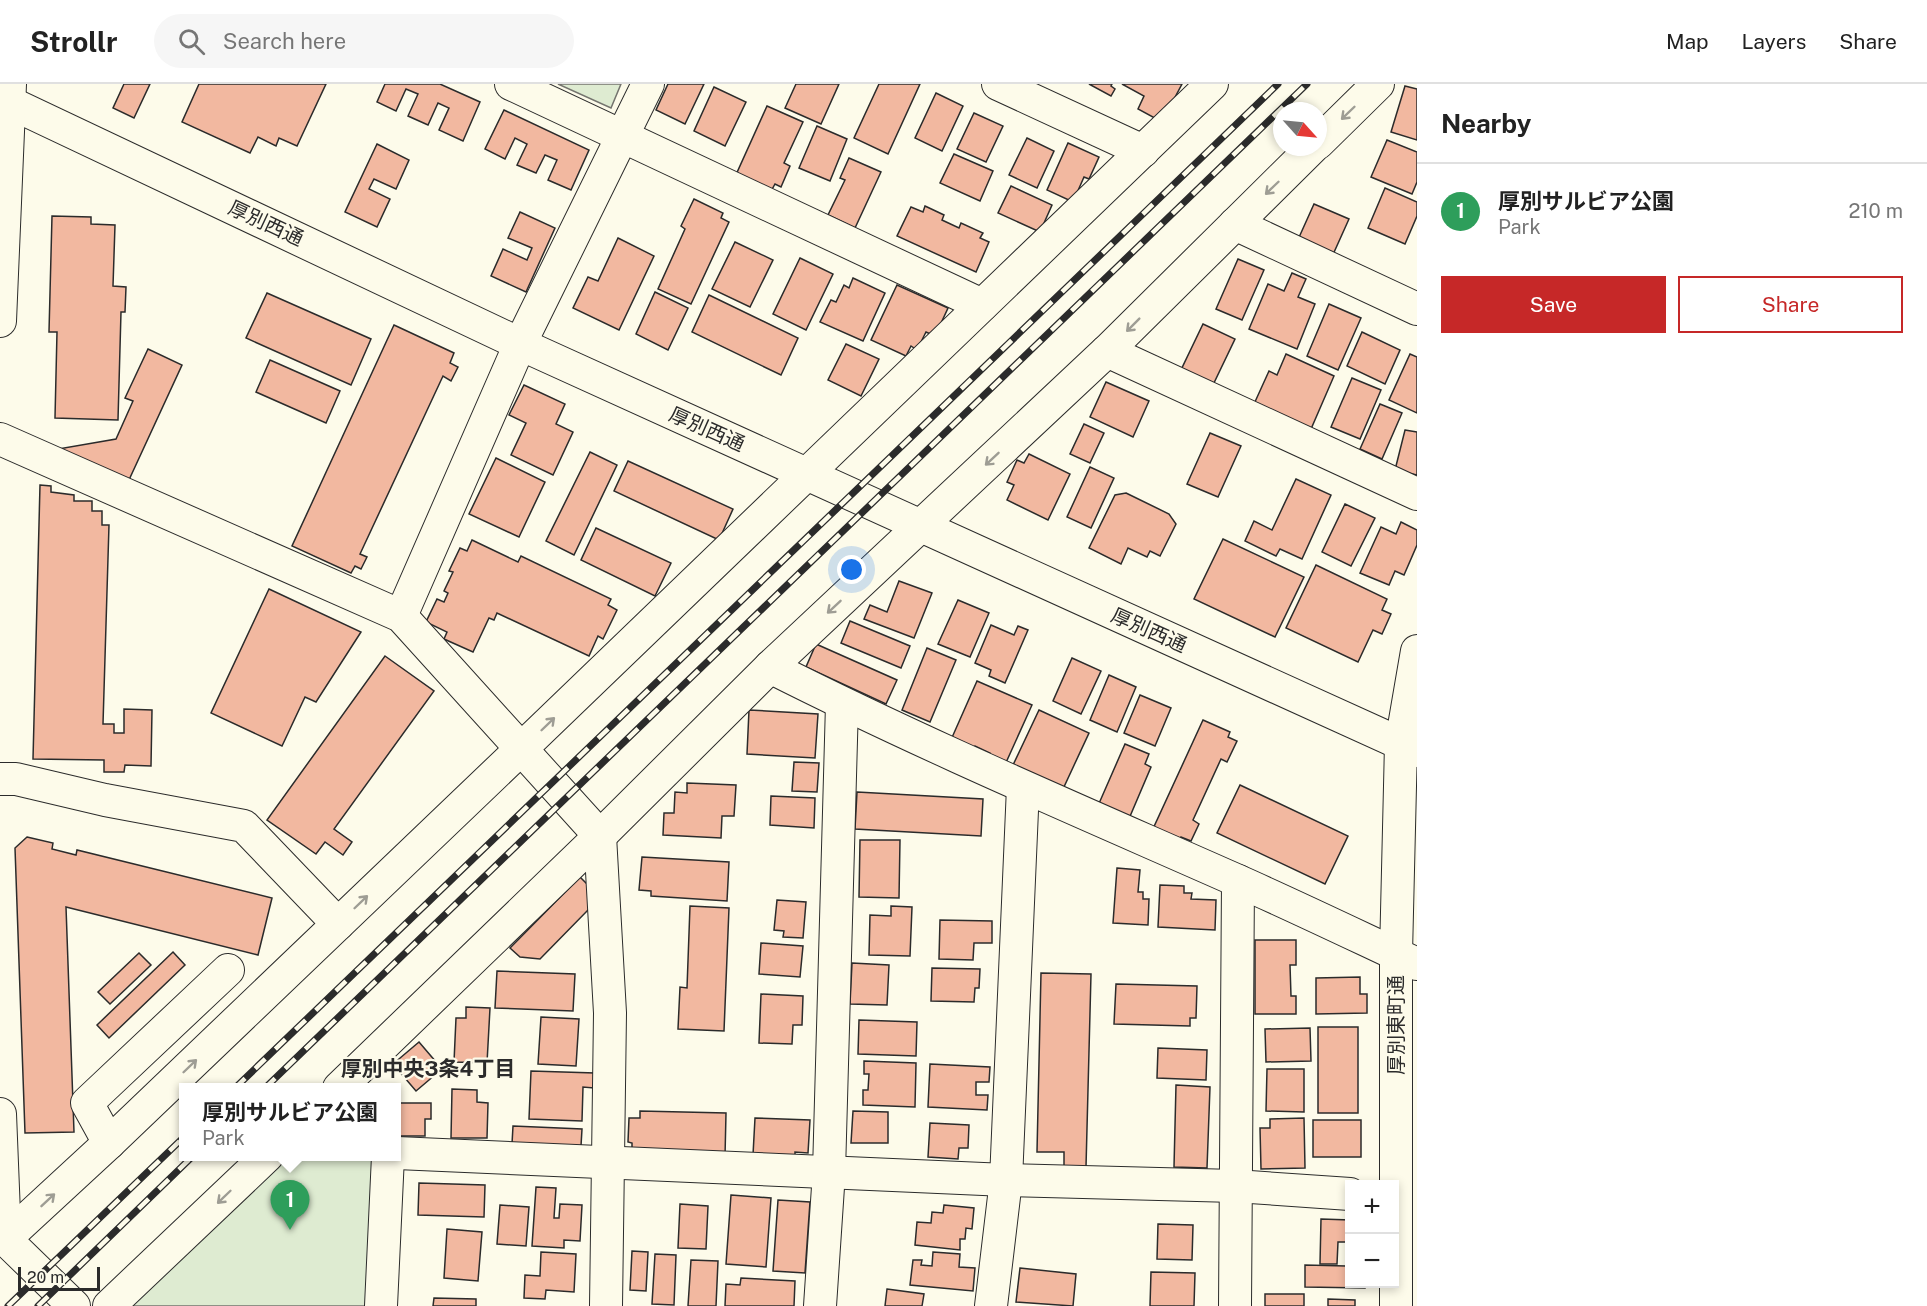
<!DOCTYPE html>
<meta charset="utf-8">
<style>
:root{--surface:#fff;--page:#f6f6f6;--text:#222;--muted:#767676;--line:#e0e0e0;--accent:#c62828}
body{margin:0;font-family:"Public Sans","Noto Sans JP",sans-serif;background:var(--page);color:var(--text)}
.controls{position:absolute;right:18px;bottom:18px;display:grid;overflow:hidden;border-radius:0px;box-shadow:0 3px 9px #0003}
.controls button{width:54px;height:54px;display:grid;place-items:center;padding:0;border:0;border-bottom:2px solid var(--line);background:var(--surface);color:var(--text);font:30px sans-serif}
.compass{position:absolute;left:1273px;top:18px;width:54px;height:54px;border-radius:50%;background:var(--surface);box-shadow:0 3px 9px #0003;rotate:117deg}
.scale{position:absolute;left:18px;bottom:15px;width:82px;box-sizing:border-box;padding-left:6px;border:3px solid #2b2b2b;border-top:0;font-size:16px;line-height:21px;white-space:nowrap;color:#2b2b2b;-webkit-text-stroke:4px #fdfbea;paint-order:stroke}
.you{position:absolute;left:852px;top:486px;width:21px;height:21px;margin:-15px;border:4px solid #fff;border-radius:50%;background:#1a73e8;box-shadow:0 0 0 9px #1a73e833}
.badge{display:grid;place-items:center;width:39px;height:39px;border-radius:50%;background:var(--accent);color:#fff;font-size:20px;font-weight:700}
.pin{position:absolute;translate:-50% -50px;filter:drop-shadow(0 2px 3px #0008)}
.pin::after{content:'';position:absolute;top:32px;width:21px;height:18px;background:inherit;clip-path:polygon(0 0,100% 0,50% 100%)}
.popup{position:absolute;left:179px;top:999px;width:222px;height:78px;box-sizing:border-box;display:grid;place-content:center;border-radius:0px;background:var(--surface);filter:drop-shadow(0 2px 4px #0005);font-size:20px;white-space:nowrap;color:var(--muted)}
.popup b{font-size:22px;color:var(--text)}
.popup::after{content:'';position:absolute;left:50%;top:100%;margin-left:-12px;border:12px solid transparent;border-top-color:var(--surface)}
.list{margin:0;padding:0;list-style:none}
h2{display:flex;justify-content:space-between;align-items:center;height:78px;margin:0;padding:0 24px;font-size:26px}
h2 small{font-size:20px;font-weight:400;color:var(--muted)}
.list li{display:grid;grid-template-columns:39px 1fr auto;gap:18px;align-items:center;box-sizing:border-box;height:96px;padding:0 24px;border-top:2px solid var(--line)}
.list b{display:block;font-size:22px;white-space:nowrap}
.list p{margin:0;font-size:20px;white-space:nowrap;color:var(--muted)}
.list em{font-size:20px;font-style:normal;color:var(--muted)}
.actions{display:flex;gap:12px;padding:18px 24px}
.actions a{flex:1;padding:14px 0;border:2px solid var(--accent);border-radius:0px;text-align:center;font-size:21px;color:var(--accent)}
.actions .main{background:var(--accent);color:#fff}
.icon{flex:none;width:33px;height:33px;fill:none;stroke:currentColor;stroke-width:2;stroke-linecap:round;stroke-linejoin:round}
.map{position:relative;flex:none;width:1417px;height:1222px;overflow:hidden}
header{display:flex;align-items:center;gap:36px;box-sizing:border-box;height:84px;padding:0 30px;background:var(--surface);border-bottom:2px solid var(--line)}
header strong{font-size:28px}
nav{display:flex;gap:33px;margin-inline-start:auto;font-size:21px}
.search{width:420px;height:54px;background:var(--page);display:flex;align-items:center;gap:15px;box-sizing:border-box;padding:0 21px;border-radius:33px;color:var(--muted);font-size:22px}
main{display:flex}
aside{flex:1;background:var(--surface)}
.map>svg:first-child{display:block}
.green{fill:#deebd1;stroke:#74746e;stroke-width:1.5}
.building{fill:#f2b8a0;stroke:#2b2b2b;stroke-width:1.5}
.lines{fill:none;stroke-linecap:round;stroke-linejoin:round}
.minor-casing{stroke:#2b2b2b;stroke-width:34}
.minor{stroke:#fdfbea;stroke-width:32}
.rail-casing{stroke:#2b2b2b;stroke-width:7}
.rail{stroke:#fdfbea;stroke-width:4.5;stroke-dasharray:14;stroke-linecap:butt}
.oneway{stroke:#9e9d94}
.labels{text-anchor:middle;stroke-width:4.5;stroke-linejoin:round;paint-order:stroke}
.street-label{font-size:20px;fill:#2b2b2b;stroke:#fdfbea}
.neighbourhood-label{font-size:21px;font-weight:bold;fill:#2b2b2b;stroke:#fdfbea}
</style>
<header>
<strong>Strollr</strong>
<div class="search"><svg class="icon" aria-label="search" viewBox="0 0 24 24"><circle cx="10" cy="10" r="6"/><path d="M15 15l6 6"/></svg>Search here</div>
<nav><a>Map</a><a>Layers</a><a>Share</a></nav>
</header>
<main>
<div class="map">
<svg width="1417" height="1222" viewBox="0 0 1417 1222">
<rect width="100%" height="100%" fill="#fdfbea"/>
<g class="green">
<polygon points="558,0 621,0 611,24"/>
<polygon points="284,1073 375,1073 372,1222 128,1222"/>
</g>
<g class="building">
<polygon points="124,0 150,0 134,34 113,24"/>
<polygon points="199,0 326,0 297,62 279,54 276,62 258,53 250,69 182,38"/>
<polygon points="385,0 440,0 480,18 463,57 439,46 449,24 438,19 428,41 408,32 418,10 406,5 396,27 377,18"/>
<polygon points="668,0 704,0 685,40 656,26"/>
<polygon points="796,0 839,0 821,40 785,24"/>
<polygon points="879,0 920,0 888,70 854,54"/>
<polygon points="1089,0 1112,0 1111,2 1115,5 1111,12"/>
<polygon points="1122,0 1182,0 1162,38 1138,25 1144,12"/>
<polygon points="1405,2 1417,5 1417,56 1391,48"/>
<polygon points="714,3 746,18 725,62 694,47"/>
<polygon points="936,9 963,22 942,67 915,54"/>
<polygon points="767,22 803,38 784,79 790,82 781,103 775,100 770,109 735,93"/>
<polygon points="504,26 589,66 571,106 548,96 557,76 545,71 536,89 517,81 527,60 515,54 505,75 485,65"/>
<polygon points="974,29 1003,42 986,78 957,65"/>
<polygon points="817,42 847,55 830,97 799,84"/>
<polygon points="1027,54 1054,67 1037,104 1009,91"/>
<polygon points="1387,56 1417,68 1417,98 1412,110 1371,93"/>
<polygon points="1068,59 1099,73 1089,95 1084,93 1073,118 1047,106"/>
<polygon points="377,60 409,76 396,105 374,95 369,105 390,115 377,143 345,128"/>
<polygon points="954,70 993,87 980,117 940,99"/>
<polygon points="849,74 881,88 855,144 828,131 845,96 840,94"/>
<polygon points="1011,102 1052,121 1040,148 998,129"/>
<polygon points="1385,104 1417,118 1417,132 1405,160 1368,144"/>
<polygon points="694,115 723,129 721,134 729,138 691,220 658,205 685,145 681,142"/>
<polygon points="1314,120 1349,135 1331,175 1296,160"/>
<polygon points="925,122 944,131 942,136 959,144 961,139 983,149 980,154 989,158 976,188 897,152 911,123 923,128"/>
<polygon points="520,128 555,144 526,208 491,192 503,165 527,176 532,164 508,154"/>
<polygon points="52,132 91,133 91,140 115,141 113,202 126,203 125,228 121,228 118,336 55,334 57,248 49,248"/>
<polygon points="618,154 654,172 619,246 573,224 588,193 598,197"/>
<polygon points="735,158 773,176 750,223 712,205"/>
<polygon points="800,174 833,190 806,246 773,230"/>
<polygon points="1238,175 1264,186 1242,236 1216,225"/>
<polygon points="1292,189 1306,195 1298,213 1315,220 1297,265 1249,245 1268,200 1284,207"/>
<polygon points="853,194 885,209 863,257 820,238 831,216 836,218 844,201 849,204"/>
<polygon points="897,201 948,224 935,252 926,248 917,266 911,262 906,272 871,256"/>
<polygon points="655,208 688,224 668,266 636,250"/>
<polygon points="267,209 371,255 351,301 246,254"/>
<polygon points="709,211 798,254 781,291 692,248"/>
<polygon points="1329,220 1361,234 1338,286 1307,272"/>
<polygon points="1203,240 1235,255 1212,303 1180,288"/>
<polygon points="394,241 454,269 450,279 458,283 451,297 443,292 360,470 367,473 361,485 355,482 351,489 292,462"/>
<polygon points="1362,248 1400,266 1385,300 1347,282"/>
<polygon points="846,260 879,275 861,312 828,296"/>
<polygon points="148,265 182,281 128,398 58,365 116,355 133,317 125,314"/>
<polygon points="1286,270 1334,292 1311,345 1254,320 1269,287 1277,291"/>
<polygon points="1410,270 1417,273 1417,329 1389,316"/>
<polygon points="270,276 340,307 326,339 256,308"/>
<polygon points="1352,294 1381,306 1360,355 1331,343"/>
<polygon points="1106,298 1149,317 1133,353 1090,333"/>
<polygon points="524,301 565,320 556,340 573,348 553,391 511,371 526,339 509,331"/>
<polygon points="1380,320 1402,329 1382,375 1360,365"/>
<polygon points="1084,340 1104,349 1090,379 1070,370"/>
<polygon points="1405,346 1417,348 1417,391 1395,386"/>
<polygon points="1210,349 1241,362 1218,413 1187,400"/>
<polygon points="590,368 617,381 574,471 546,457"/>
<polygon points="1029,370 1070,390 1048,436 1007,416 1014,401 1007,398 1017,376 1024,379"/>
<polygon points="496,374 545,398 519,453 469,430"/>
<polygon points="628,377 733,425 719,456 614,407"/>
<polygon points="1090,383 1114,394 1091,444 1067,433"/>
<polygon points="1296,395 1331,411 1302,475 1280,465 1276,472 1245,457 1254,437 1272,446"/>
<polygon points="40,401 51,402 51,408 74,411 74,417 92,417 92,427 102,427 102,441 109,441 103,640 114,640 114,649 124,649 124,625 152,626 151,682 125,681 124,688 104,688 104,676 33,675"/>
<polygon points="1126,409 1169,430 1176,440 1160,472 1150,467 1147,473 1128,464 1121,480 1089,464 1115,411"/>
<polygon points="1345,420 1375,434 1351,482 1322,468"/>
<polygon points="1401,438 1417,446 1417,461 1404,491 1395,487 1389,501 1360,489 1381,443 1396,450"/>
<polygon points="596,444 671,479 655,512 581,476"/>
<polygon points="1223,455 1304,493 1275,553 1194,515"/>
<polygon points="472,456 518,478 521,472 611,515 608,521 617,526 603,555 598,552 589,572 497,529 494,536 489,534 473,568 444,555 447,548 426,538 437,515 444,518 448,509 444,507 453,488 449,487 460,464 467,467"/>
<polygon points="1316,481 1387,515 1382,526 1391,530 1382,550 1373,546 1358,578 1286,544"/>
<polygon points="899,497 932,509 914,554 864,535 870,521 887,528"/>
<polygon points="269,505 361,548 316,618 305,613 282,662 211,629"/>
<polygon points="958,516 989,529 970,573 938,560"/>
<polygon points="850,537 910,562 901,584 841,559"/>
<polygon points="991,541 1014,551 1018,542 1028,546 1005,599 989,592 991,586 975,579"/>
<polygon points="816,560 897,596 886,620 806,583"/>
<polygon points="927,564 956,576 930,638 902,626"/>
<polygon points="385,572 434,607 334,745 352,758 343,771 325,758 316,770 267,736"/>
<polygon points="1072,574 1101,587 1081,630 1053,617"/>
<polygon points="1109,591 1136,603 1117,648 1090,636"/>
<polygon points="977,597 1032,621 1004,683 987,676 990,669 975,662 973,668 950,658"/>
<polygon points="1140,611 1171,624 1155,662 1124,649"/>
<polygon points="749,626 818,630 815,674 747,670"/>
<polygon points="1039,626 1089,649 1063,705 1013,681"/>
<polygon points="1203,636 1230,648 1228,653 1237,657 1227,678 1221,675 1193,736 1199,740 1191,757 1181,753 1179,760 1152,747"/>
<polygon points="1125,660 1149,670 1145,680 1151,683 1128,737 1097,724"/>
<polygon points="794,678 819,679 817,708 792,707"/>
<polygon points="687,699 736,701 734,732 722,732 721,754 663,751 664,729 674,729 675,708 687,709"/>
<polygon points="1240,701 1348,752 1325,800 1217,749"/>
<polygon points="857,708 983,715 981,752 855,745"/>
<polygon points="771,712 815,714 814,744 770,741"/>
<polygon points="27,753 53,759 52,765 76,771 77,766 272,814 258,871 66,823 74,1048 25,1049 15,764"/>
<polygon points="860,756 900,756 899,814 859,813"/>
<polygon points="642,773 729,778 727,817 651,812 651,807 639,806"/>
<polygon points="1117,784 1140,786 1138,808 1143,808 1143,815 1149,815 1148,841 1113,839"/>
<polygon points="580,793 591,804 589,825 540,875 520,873 510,864"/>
<polygon points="1160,801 1184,802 1184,809 1192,809 1191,815 1216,816 1215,846 1158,843"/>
<polygon points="777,816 806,818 803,854 783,853 784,847 774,846"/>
<polygon points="690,822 729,824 724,947 678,945 680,903 687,904"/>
<polygon points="891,822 912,823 910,872 869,871 870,831 891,832"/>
<polygon points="940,836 992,837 992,859 974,859 973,876 939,875"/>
<polygon points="1255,856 1296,856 1296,881 1290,881 1291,912 1296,912 1296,930 1255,930"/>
<polygon points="761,859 803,862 800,893 759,890"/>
<polygon points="173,868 185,881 109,954 97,941"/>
<polygon points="139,869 151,881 110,920 98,908"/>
<polygon points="852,879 889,881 887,921 850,920"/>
<polygon points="932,884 980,885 979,904 975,904 974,918 931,917"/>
<polygon points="497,887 575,890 573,927 495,924"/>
<polygon points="1041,889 1091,890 1086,1083 1064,1082 1064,1068 1037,1068"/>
<polygon points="1360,893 1360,910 1367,910 1367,929 1316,930 1316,894"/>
<polygon points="1116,900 1197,902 1196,934 1190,934 1190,942 1114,940"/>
<polygon points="761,910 803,912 802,941 793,941 792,960 759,959"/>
<polygon points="466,923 490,924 487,979 454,978 456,934 466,934"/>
<polygon points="541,933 579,935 576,982 538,980"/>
<polygon points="859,936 917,938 916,972 858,970"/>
<rect x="1318" y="943" width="40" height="86"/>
<polygon points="1310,944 1311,977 1266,978 1265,945"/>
<polygon points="419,958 442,985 416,1007 393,980"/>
<polygon points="1158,964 1207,966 1206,996 1157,994"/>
<polygon points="864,977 916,979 915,1023 863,1021 863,1006 868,1006 869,990 864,990"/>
<polygon points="930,980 990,983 989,998 976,998 976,1011 988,1011 987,1026 928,1023"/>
<polygon points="1267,985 1304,985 1304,1028 1266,1027"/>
<polygon points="531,987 595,989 594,1004 583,1003 582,1037 529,1035"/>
<polygon points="1176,1001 1210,1003 1207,1084 1174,1083"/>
<polygon points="452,1005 477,1006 477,1018 488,1019 487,1054 451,1054"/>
<polygon points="397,1019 431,1019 431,1035 425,1035 425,1052 397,1052"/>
<polygon points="640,1027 726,1029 725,1073 632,1071 632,1059 628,1058 629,1034 640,1034"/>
<polygon points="853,1027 888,1028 888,1059 851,1059"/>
<polygon points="755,1034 810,1036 808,1069 795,1068 795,1073 753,1071"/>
<polygon points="1304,1034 1305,1084 1261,1085 1260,1044 1270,1044 1270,1035"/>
<rect x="1313" y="1036" width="48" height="37"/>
<polygon points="930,1039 969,1041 968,1064 959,1064 958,1075 928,1073"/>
<polygon points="513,1042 582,1045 581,1062 512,1060"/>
<polygon points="419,1099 485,1101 484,1133 418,1131"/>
<polygon points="536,1103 556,1104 554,1134 559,1134 560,1120 582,1121 580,1157 564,1156 564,1164 532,1162"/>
<polygon points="731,1111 771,1114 766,1183 726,1180"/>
<polygon points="778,1116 810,1118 805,1189 773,1187"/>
<polygon points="680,1120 708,1122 706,1165 678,1164"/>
<polygon points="500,1121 529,1123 526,1162 497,1160"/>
<polygon points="944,1121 974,1124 972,1145 966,1144 965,1155 960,1155 960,1166 915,1161 917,1138 931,1139 932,1128 943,1129"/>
<polygon points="1321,1135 1350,1136 1350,1158 1338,1158 1337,1180 1320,1180"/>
<polygon points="1158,1140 1193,1141 1192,1176 1157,1175"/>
<polygon points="447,1145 482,1148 478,1197 444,1194"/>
<polygon points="1347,1162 1350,1162 1350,1200 1365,1200 1365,1204 1305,1203 1305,1181 1346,1182"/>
<polygon points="632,1167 648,1168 646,1207 630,1206"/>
<polygon points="541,1168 576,1170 574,1208 546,1206 545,1215 524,1214 525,1191 540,1192"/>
<polygon points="933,1168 960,1170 959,1183 975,1184 973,1207 910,1201 913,1176 922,1176 921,1181 932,1182"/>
<polygon points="655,1170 676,1171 674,1221 652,1220"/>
<polygon points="691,1176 718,1177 716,1222 688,1222"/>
<polygon points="1020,1184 1076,1190 1073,1222 1016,1218"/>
<polygon points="1151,1188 1195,1189 1194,1222 1150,1222"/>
<polygon points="741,1194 795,1197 794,1222 725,1222 726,1200 740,1201"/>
<polygon points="887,1205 924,1210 922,1222 885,1222"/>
<rect x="1265" y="1210" width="39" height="12"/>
<polygon points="434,1214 476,1215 476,1222 433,1222"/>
<polygon points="1328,1215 1355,1216 1355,1222 1328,1222"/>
</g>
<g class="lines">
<defs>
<g id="minor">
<polyline points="511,0 982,221"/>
<polyline points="998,0 1143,67"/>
<polyline points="0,14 520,260 1417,667"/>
<polyline points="1318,59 1378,0"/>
<polyline points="1235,140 1417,225"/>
<polyline points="0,237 10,0"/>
<polyline points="1107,267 1417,410"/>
<polyline points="0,355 401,532 600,752 610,929 606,1222"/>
<polyline points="401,532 520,260 648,0"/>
<path d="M770 583C922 660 1080 727 1236 796 1297 823 1357 852 1417 880"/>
<polyline points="0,695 16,695 105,716 244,742 338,840"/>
<polyline points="339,1004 600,752 770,583 1107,267 1313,63"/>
<polyline points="0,1030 5,1155 74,1222"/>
<polyline points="109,1059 87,1019 228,886"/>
<polyline points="397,1069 1006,1096 1235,1102 1350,1110"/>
<polyline points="5,1155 109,1059 521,665 1212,0"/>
<polyline points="109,1222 267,1072"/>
<polyline points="381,1222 388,1072"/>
<polyline points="820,1222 829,1088 842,620"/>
<polyline points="991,1222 1006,1096 1023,703"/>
<polyline points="1235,1222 1238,797"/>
<polyline points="1396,1222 1396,870 1401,660 1417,567"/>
</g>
</defs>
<use href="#minor" class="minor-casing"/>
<use href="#minor" class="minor"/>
<defs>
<g id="rail">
<polyline points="235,1004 1278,0"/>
<polyline points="265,1004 1307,0"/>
<polyline points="8,1222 184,1053"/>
<polyline points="38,1222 193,1072"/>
</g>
</defs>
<use href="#rail" class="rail-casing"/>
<use href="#rail" class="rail"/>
</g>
<defs><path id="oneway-shaft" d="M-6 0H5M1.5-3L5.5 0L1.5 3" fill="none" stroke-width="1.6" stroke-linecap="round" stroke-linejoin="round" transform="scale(1.5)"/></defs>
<g class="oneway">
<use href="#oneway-shaft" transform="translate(1348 29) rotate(136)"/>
<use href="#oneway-shaft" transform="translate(1272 104) rotate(136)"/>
<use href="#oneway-shaft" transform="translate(1133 241) rotate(135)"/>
<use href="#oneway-shaft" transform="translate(992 375) rotate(137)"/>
<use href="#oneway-shaft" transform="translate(834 523) rotate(137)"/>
<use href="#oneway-shaft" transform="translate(548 640) rotate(-44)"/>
<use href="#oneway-shaft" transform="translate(361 818) rotate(-44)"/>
<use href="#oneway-shaft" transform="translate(190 982) rotate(-44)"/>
<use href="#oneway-shaft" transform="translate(224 1113) rotate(136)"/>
<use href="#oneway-shaft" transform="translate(48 1116) rotate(-43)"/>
</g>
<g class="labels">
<g class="street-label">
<text transform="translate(266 139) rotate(25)" y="7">厚別西通</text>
<text transform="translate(707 345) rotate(24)" y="7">厚別西通</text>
<text transform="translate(1149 546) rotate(24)" y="7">厚別西通</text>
<text transform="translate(1396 941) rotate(-90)" y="7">厚別東町通</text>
</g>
<g class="neighbourhood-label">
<text x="428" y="992">厚別中央3条4丁目</text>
</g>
</g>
</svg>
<div class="controls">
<button>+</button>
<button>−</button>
</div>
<svg class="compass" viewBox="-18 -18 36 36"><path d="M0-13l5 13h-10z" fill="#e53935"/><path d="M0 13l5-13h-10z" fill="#767676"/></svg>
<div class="scale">20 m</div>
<div class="you"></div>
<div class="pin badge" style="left:290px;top:1146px;background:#2e9e5b">1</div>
<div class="popup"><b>厚別サルビア公園</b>Park</div>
</div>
<aside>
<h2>Nearby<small></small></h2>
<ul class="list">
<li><span class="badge" style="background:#2e9e5b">1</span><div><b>厚別サルビア公園</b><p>Park</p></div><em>210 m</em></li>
</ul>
<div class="actions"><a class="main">Save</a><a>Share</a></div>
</aside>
</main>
